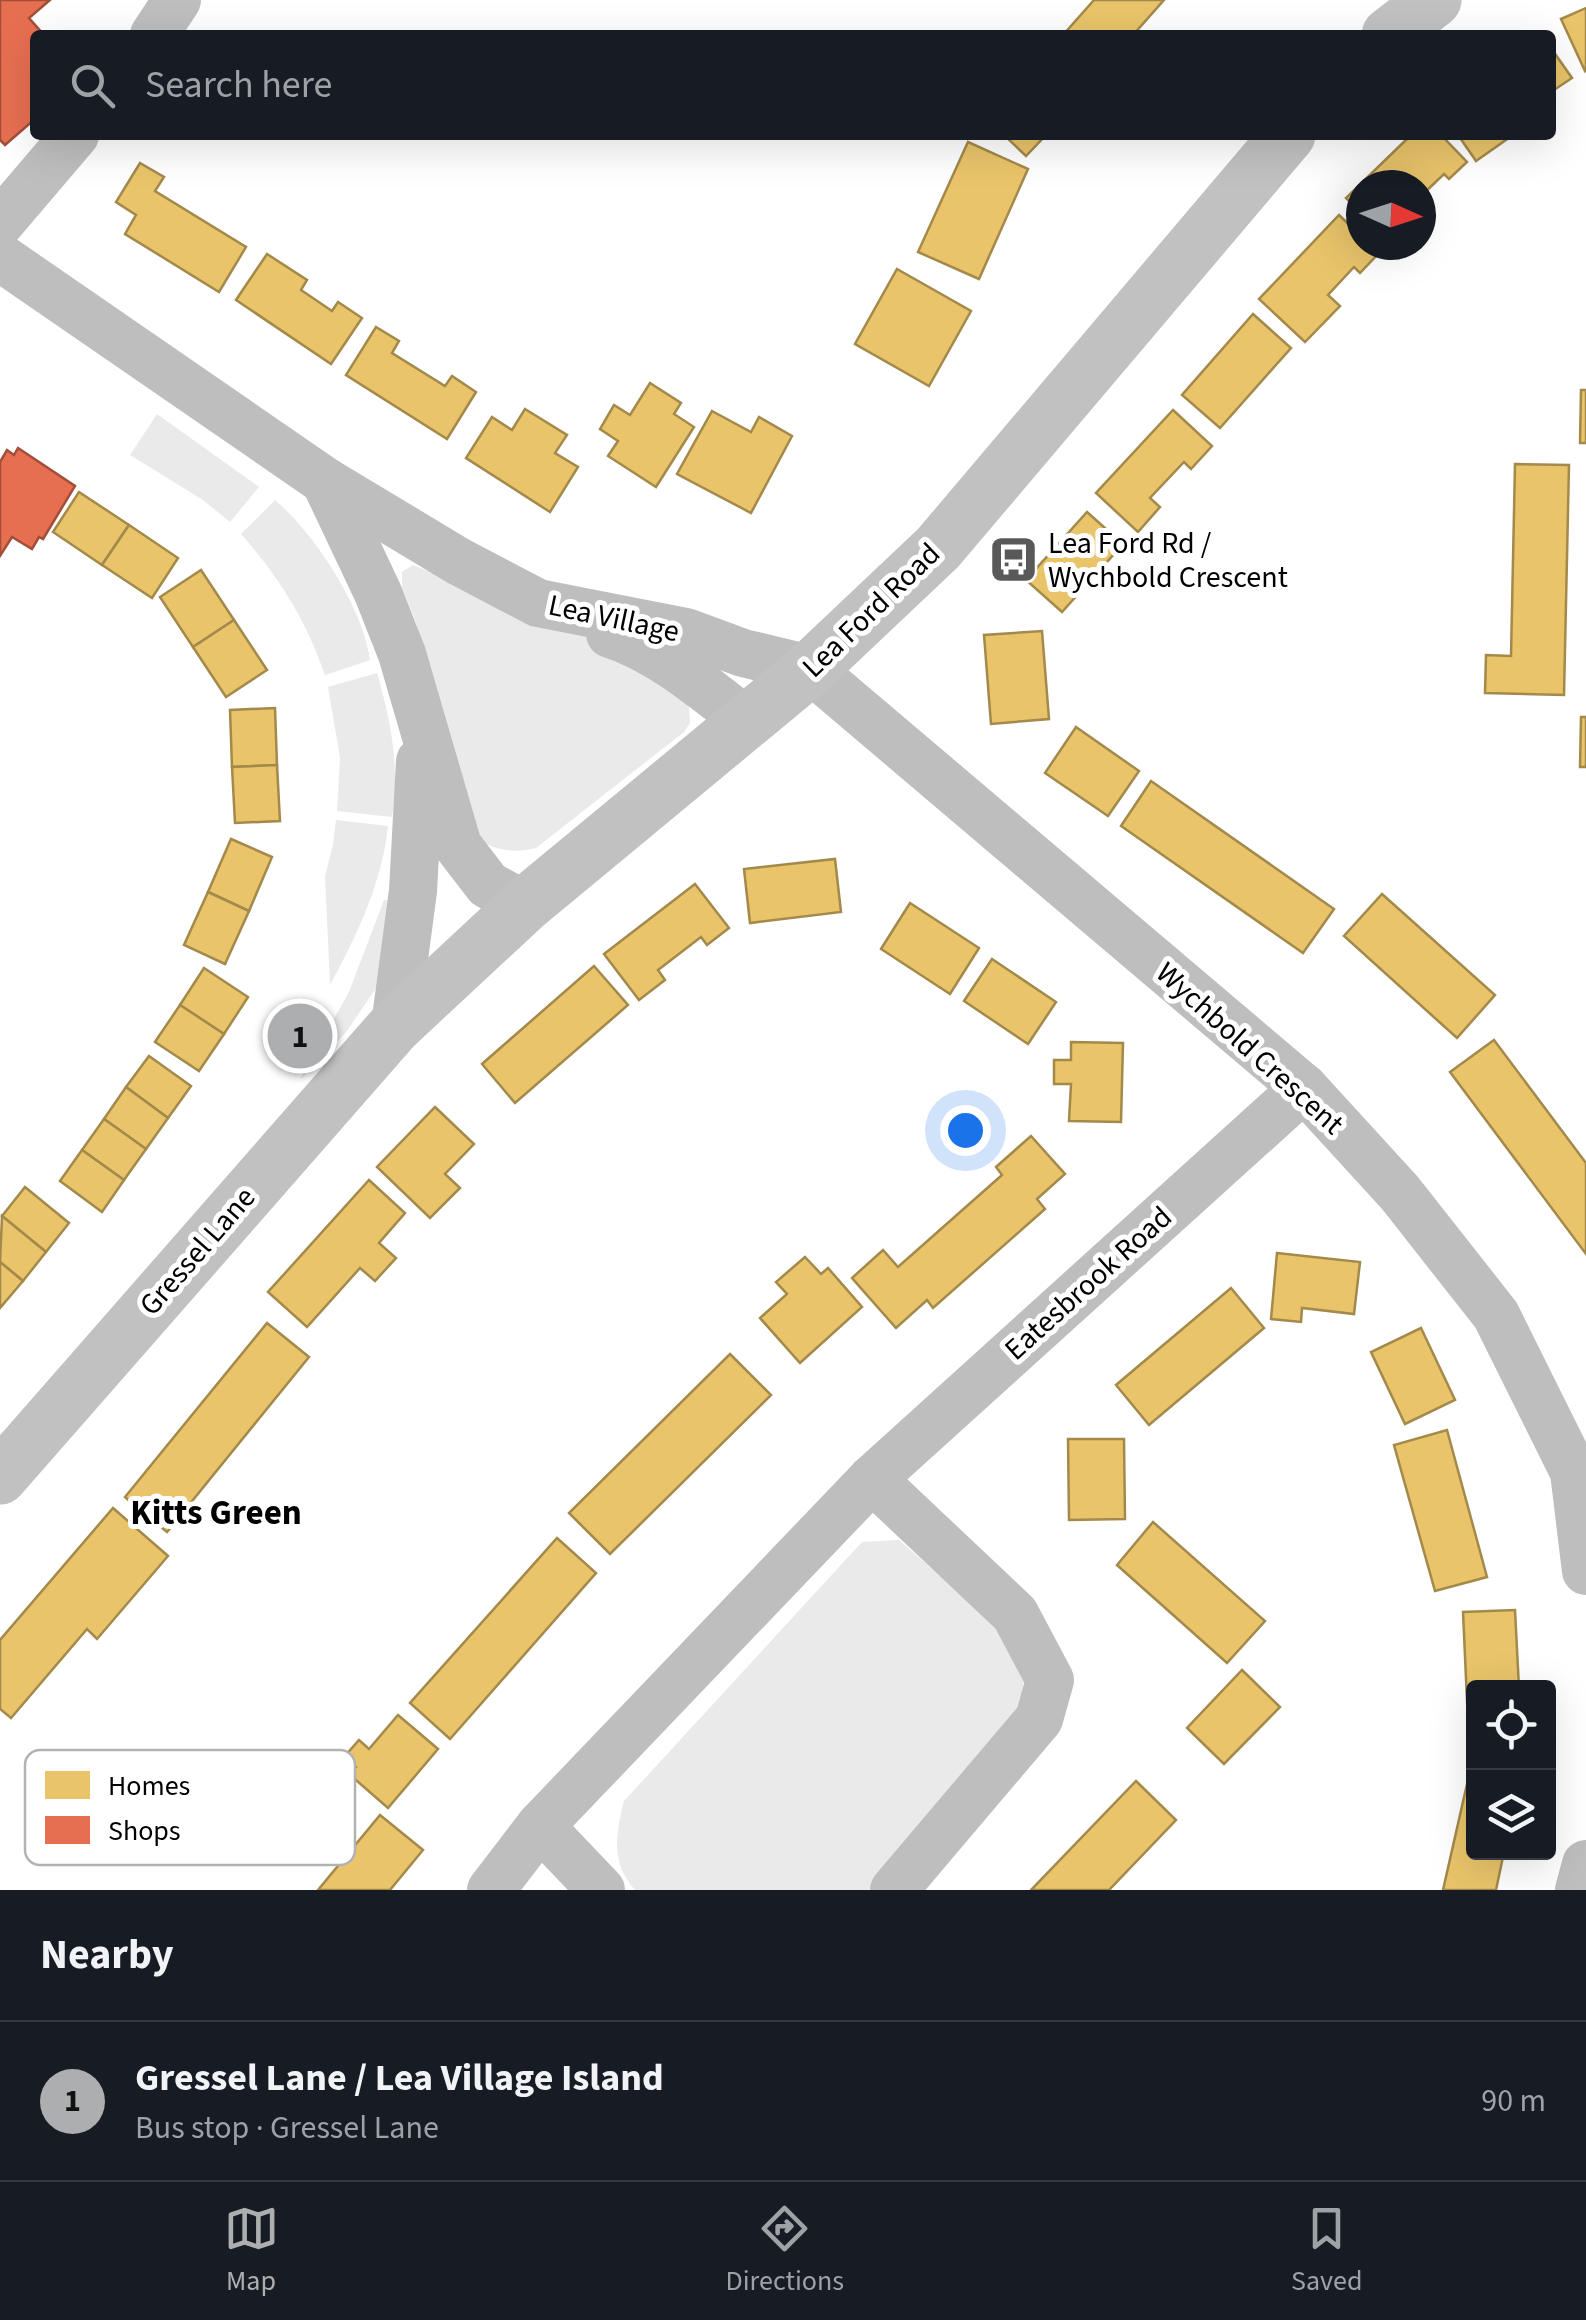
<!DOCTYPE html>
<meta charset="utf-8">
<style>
:root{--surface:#171b24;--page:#20242c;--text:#f1f3f6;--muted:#9ea1a6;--line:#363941;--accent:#adaeaf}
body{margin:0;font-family:"Source Sans 3",sans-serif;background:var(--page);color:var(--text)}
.controls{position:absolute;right:30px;bottom:30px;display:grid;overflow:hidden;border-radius:10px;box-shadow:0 10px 40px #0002}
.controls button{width:90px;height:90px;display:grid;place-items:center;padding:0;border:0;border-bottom:2px solid var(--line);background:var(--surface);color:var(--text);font:50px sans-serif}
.compass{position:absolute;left:1346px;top:170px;width:90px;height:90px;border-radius:50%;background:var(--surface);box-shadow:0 10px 40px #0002;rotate:93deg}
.you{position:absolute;left:965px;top:1130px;width:35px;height:35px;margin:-25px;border:8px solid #fff;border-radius:50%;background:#1a73e8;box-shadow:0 0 0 15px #1a73e833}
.badge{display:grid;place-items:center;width:65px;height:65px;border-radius:50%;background:var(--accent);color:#111;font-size:32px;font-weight:700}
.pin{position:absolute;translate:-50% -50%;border:5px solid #fff;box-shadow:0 2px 10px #0006}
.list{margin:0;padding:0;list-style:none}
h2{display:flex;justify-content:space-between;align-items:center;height:130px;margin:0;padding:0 40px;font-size:42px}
h2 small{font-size:32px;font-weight:400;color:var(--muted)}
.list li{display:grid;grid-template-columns:65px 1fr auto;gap:30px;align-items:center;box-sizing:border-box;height:160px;padding:0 40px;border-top:2px solid var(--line)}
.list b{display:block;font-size:38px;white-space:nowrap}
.list p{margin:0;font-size:32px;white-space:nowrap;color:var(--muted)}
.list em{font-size:32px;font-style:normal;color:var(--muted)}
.icon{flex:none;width:55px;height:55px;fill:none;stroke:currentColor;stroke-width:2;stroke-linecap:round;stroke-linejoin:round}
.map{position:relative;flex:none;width:1586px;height:1890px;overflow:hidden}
.search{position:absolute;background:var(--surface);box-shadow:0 10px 40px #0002;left:30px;right:30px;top:30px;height:110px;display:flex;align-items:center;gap:25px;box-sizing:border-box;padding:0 35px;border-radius:10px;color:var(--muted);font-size:38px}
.sheet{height:290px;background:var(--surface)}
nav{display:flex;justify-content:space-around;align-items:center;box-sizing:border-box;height:140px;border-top:2px solid var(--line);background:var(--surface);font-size:28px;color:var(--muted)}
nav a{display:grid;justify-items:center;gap:5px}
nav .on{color:var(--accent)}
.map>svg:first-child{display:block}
.green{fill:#eaeaea}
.homes{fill:#e9c46a;stroke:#a3894a;stroke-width:2.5}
.shops{fill:#e76f51;stroke:#a24e39;stroke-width:2.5}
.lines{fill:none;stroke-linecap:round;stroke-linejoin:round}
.street{stroke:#bebebe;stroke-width:48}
.secondary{stroke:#c1c1c1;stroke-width:55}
.labels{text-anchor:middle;stroke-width:10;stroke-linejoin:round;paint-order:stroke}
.poi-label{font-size:30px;fill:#000;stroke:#fff;text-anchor:start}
.street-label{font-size:30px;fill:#000;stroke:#fff}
.quarter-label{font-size:35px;font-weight:bold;fill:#000;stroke:#fff}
.key{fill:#fff;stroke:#b2b2b2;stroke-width:2.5}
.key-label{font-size:28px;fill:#000}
</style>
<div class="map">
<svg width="1586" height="1890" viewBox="0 0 1586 1890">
<rect width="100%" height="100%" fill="#fff"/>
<g class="green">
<polygon points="157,414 259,487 230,522 203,500 130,455"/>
<path d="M275 500C314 533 363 607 370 660L325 675C306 620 279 577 241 534Z"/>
<path d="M413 565 618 649 682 693 689 707 690 723 684 732 536 848C513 854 490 850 471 834L416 622 402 588V572Z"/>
<path d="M377 673C391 721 400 767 392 817L337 811 340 758 328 687Z"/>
<path d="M336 820 388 826C382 883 357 935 330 985L325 876 333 845Z"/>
<polygon points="384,900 399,901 378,985 347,1031 300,1080 349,992"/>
<path d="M899 1540 1013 1640 1025 1672 1021 1703 1010 1733 869 1890H635C610 1863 616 1833 624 1801L862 1542Z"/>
</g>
<g class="homes">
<polygon points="1094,0 1164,0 1133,35 1063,35"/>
<polygon points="1586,8 1586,70 1585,71 1561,19"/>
<polygon points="1551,48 1572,78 1551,92"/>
<polygon points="1004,135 1046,135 1026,156"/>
<polygon points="1411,135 1441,135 1467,162 1449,179 1444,174 1421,196 1421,185 1361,185 1361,213 1346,198"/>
<polygon points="1458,135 1513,135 1476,161"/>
<polygon points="968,142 1028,169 979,279 918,252"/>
<polygon points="140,163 164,177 155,191 246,247 219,292 125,234 136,215 116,202"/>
<polygon points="1339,215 1361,236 1361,245 1370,245 1379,253 1360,273 1354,267 1328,295 1340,306 1305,342 1259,299"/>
<polygon points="267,254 307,280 301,290 332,311 338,302 362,318 331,364 236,300"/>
<polygon points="897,269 971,311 929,386 855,344"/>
<polygon points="1253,314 1291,348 1220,428 1182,395"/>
<polygon points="376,327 399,341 392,353 445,386 452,376 476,392 447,439 346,375"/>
<polygon points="650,383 681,403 674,414 694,427 656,487 608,456 618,441 600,429 614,405 630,415"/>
<polygon points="1581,390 1586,390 1586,443 1580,443"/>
<polygon points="525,409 567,435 555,453 578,467 550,512 466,458 492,417 512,430"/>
<polygon points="1173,410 1212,446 1191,469 1184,462 1150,498 1160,507 1138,532 1096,493"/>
<polygon points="712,411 751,432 759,417 792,436 751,513 677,474"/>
<polygon points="1515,464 1569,465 1564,695 1485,693 1486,655 1511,656"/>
<polygon points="79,492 129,525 102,565 53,532"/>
<polygon points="1087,512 1123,544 1062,612 1026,580"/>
<polygon points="129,525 178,558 152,598 102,565"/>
<polygon points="201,570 234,620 193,647 160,597"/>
<polygon points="234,620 267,670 226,697 193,647"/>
<polygon points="1042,631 1049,719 991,724 984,635"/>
<polygon points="275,708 277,765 232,767 230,710"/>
<polygon points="1581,717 1586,717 1586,767 1580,767"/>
<polygon points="1076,727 1139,771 1108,816 1045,773"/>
<polygon points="277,765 280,821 235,823 232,767"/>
<polygon points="1151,781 1334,909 1303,953 1121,826"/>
<polygon points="231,839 272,857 249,911 208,892"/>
<polygon points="835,859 841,912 750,923 744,869"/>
<polygon points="695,884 729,928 707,945 701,937 658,970 665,980 639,1000 604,954"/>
<polygon points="208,892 249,911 225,964 184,945"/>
<polygon points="1382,894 1495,995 1457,1038 1344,936"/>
<polygon points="910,903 979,948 950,994 881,949"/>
<polygon points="992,959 1056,1002 1028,1044 964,1001"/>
<polygon points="594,966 628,1005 515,1103 482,1064"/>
<polygon points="204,968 248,997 224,1034 180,1005"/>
<polygon points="180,1005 224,1034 199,1071 155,1042"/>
<polygon points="1494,1040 1586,1163 1586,1254 1450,1072"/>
<polygon points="1071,1042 1123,1043 1121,1122 1069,1121 1071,1084 1054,1084 1054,1060 1071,1060"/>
<polygon points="149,1056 191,1086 168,1118 126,1087"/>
<polygon points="126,1087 168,1118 146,1149 104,1119"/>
<polygon points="435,1107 474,1144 445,1174 460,1188 430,1218 377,1167"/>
<polygon points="104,1119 146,1149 124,1180 82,1150"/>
<polygon points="1031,1136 1065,1174 1037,1199 1045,1209 933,1308 927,1300 896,1328 852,1278 883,1250 898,1267 1002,1175 996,1167"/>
<polygon points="82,1150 124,1180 102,1212 60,1181"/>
<polygon points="369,1180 405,1213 379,1243 396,1258 375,1281 360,1268 307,1327 268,1292"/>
<polygon points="25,1187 69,1223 46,1252 2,1216"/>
<polygon points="2,1216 46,1252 23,1281 0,1262"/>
<polygon points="1277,1253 1360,1262 1354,1314 1302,1308 1301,1322 1271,1319"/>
<polygon points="805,1257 821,1274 828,1268 862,1307 800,1363 760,1318 787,1294 776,1282"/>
<polygon points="0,1262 23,1281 0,1308"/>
<polygon points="1231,1288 1264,1328 1149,1425 1116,1385"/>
<polygon points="267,1323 309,1357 167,1532 125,1497"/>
<polygon points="1421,1328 1455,1400 1405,1424 1371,1352"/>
<polygon points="730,1354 771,1395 610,1554 569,1513"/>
<polygon points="1447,1430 1487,1577 1435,1591 1394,1445"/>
<polygon points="1068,1439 1124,1439 1125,1519 1069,1520"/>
<polygon points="113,1508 168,1556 97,1639 87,1629 11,1718 0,1709 0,1640"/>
<polygon points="1153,1522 1265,1621 1227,1663 1117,1565"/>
<polygon points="557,1538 596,1573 450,1739 410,1703"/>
<polygon points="1515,1610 1519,1688 1474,1688 1474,1767 1470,1767 1463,1612"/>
<polygon points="1242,1670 1280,1707 1224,1764 1187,1728"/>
<polygon points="398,1715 438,1749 388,1808 349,1774 356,1767 344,1757 359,1740 369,1749"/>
<polygon points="1136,1781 1176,1820 1109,1890 1031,1890"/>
<polygon points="1467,1784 1474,1786 1474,1852 1504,1852 1496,1890 1443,1890"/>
<polygon points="380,1815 423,1850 390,1890 318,1890"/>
</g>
<g class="shops">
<polygon points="0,0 50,0 29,18 44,35 35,35 35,119 5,145 0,140"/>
<polygon points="18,448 75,486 43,539 39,537 32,549 12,537 0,556 0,462 7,450 14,455"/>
</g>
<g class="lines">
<g class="street">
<polyline points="154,35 177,0"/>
<polyline points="0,223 75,135"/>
<polyline points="0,257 325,481 458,561 538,603 686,632 743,653 810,669 1304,1088 1400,1193 1496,1315 1574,1472 1586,1571"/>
<polyline points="325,481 378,593 402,654 458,846 488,885 525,905"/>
<path d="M610 634C662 651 705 689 748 722"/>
<polyline points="395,1026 413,891 420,761"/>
<polyline points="872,1479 1015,1614 1050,1680 1039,1719 894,1890"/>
<polyline points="540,1826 601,1890"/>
<polyline points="491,1890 540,1826 872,1479 1304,1088"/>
<polyline points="1579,1890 1586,1864"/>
</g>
<g class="secondary">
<polyline points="1389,35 1434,0"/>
<polyline points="0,1477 395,1026 525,905 810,669 938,548 1288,135"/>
</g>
</g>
<defs>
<symbol id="bus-square" viewBox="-11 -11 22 22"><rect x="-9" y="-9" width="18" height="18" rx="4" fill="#595959" stroke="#fff"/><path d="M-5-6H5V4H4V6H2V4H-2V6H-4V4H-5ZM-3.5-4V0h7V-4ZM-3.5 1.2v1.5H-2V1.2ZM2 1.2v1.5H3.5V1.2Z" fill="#fff"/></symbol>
</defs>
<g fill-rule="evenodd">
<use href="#bus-square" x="986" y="532" width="55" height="55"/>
</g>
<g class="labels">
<g class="poi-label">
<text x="1048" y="553">Lea Ford Rd /<tspan x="1048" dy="34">Wychbold Crescent</tspan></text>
</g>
<g class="street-label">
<text transform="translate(871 610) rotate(-44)" y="10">Lea Ford Road</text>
<text transform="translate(614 618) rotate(12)" y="10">Lea Village</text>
<text transform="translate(1250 1048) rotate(42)" y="10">Wychbold Crescent</text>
<text transform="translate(197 1251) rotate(-49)" y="10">Gressel Lane</text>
<text transform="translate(1088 1283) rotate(-42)" y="10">Eatesbrook Road</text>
</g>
<g class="quarter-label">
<text x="216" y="1524">Kitts Green</text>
</g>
</g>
<rect x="25" y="1750" width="330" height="115" rx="15" class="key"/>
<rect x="45" y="1771" width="45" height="28" fill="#e9c46a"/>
<rect x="45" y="1816" width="45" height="28" fill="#e76f51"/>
<g class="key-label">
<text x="108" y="1795">Homes</text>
<text x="108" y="1840">Shops</text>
</g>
</svg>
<div class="controls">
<button><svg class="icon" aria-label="locate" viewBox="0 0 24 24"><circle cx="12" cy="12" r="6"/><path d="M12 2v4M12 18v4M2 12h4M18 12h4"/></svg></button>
<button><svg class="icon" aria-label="layers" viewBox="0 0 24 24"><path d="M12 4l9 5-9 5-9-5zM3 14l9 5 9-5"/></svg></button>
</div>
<svg class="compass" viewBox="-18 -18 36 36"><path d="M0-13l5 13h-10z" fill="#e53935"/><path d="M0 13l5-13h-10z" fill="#9ea1a6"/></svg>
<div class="you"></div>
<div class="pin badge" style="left:300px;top:1036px">1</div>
<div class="search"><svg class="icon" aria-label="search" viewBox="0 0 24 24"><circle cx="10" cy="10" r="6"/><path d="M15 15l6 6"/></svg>Search here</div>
</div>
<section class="sheet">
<h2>Nearby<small></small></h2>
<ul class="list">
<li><span class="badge">1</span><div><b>Gressel Lane / Lea Village Island</b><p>Bus stop · Gressel Lane</p></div><em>90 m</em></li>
</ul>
</section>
<nav>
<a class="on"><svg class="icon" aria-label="map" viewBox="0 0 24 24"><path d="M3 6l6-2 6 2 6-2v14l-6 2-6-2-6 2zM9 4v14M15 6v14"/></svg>Map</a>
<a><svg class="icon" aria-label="directions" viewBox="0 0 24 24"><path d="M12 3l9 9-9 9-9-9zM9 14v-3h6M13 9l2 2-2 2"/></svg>Directions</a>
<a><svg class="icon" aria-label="saved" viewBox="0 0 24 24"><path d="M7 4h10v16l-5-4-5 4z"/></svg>Saved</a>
</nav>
